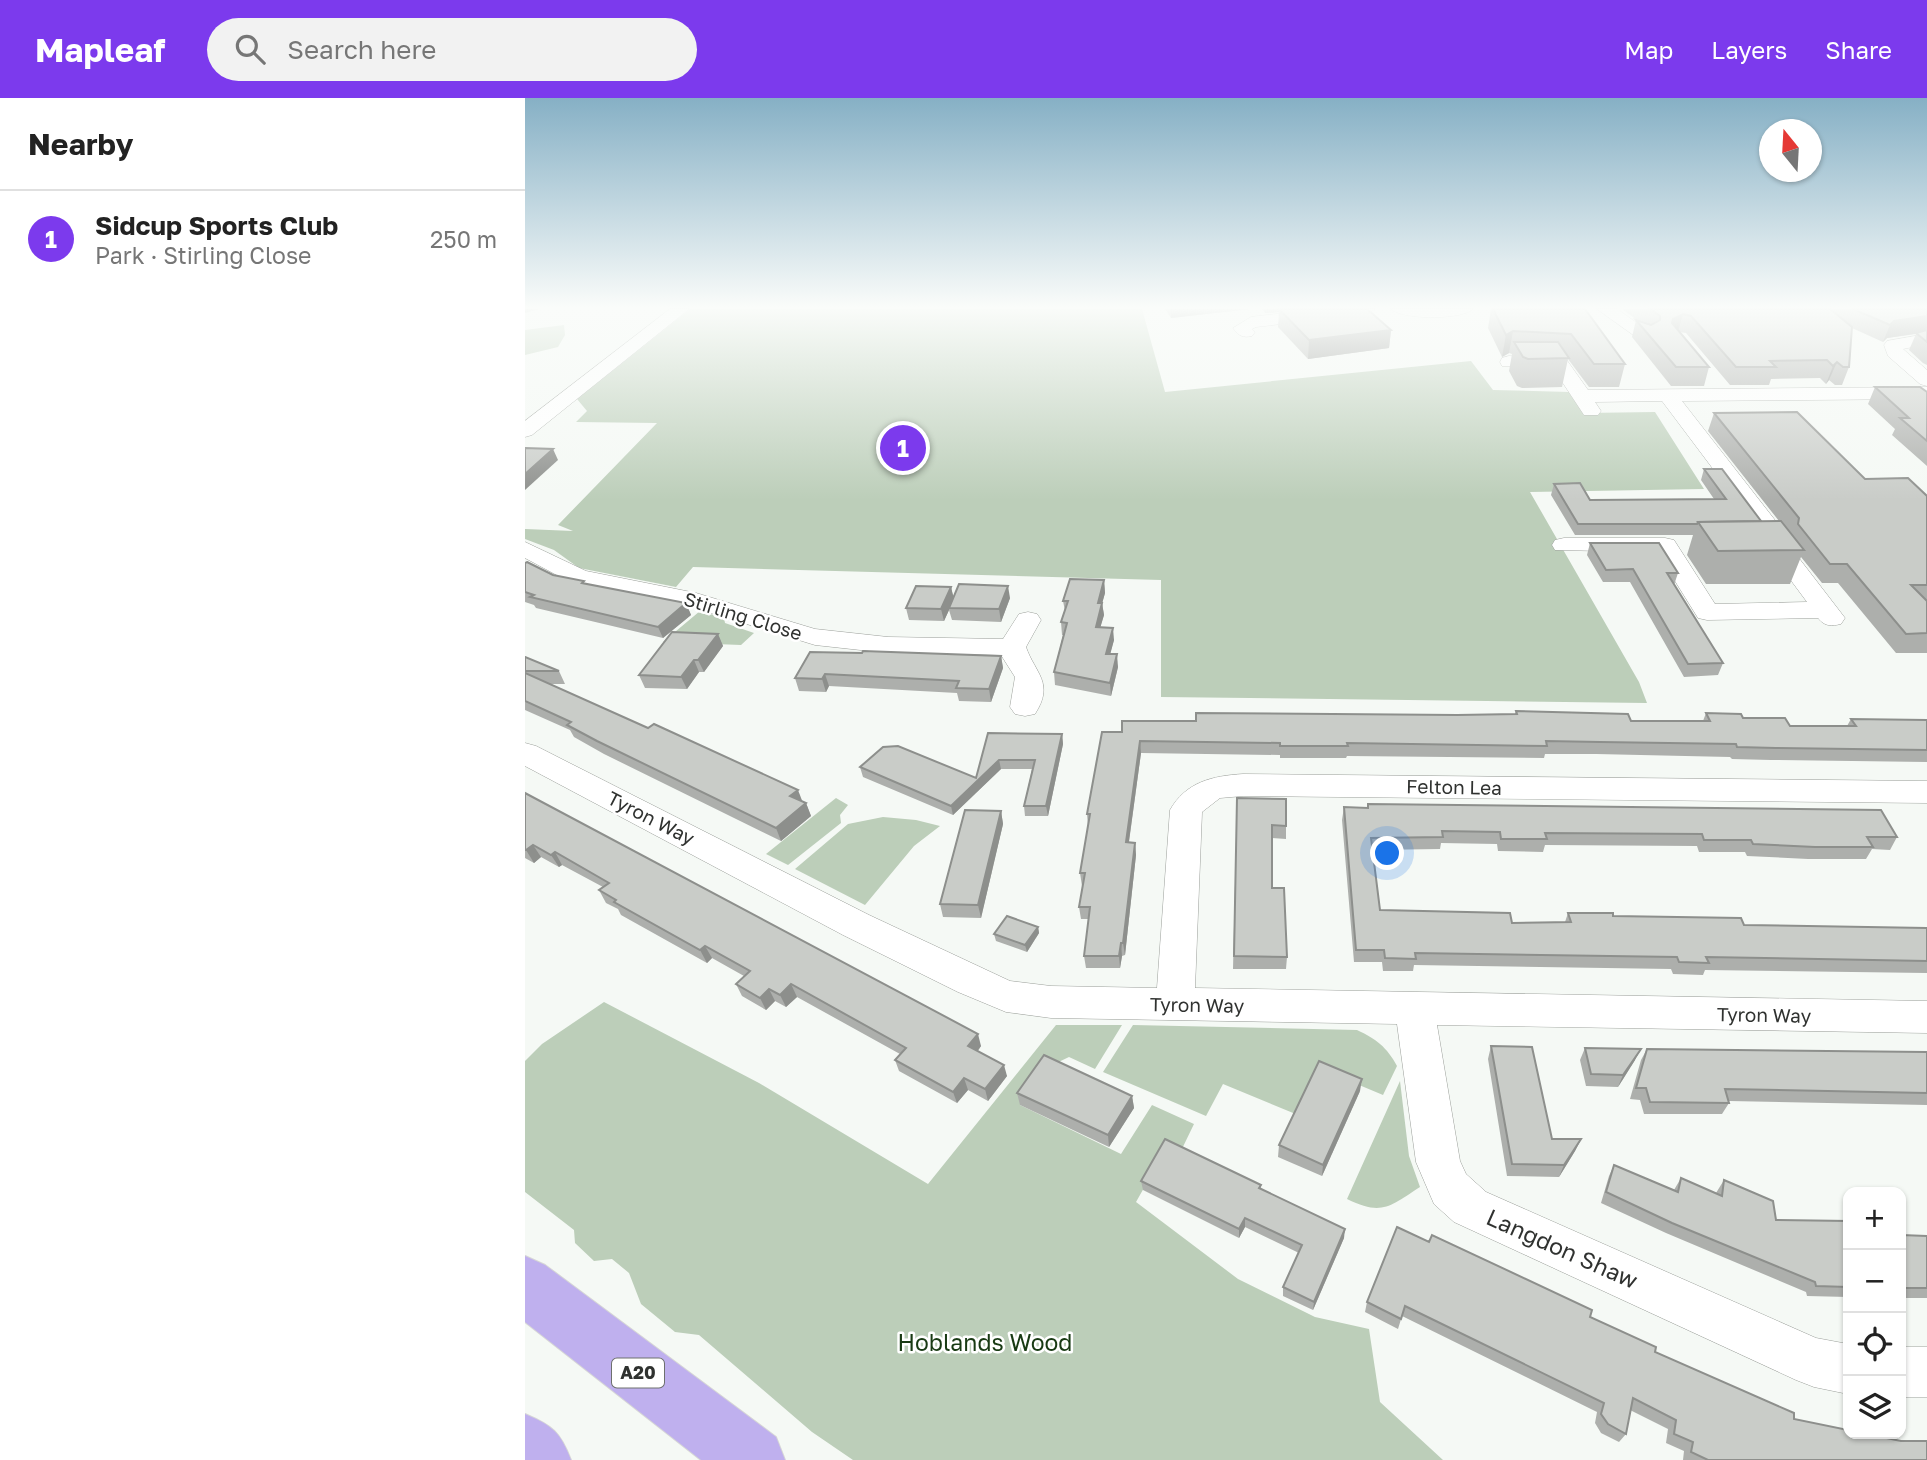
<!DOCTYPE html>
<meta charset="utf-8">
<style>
:root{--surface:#fff;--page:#f2f2f2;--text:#222;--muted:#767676;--line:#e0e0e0;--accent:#7c3aed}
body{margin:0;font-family:"Golos Text",sans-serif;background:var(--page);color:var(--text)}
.controls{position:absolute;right:21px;bottom:21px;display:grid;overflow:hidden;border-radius:14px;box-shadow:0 2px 5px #0004}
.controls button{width:63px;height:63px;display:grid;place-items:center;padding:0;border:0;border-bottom:2px solid var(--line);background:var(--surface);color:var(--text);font:35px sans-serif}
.compass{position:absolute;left:1234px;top:21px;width:63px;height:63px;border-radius:50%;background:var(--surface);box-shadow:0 2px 5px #0004;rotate:342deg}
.you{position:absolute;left:863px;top:756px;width:24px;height:24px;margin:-18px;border:5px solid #fff;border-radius:50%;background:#1a73e8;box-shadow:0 0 0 10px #1a73e833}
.badge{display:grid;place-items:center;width:46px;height:46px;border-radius:50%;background:var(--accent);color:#fff;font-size:23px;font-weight:700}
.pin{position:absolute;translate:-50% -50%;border:4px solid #fff;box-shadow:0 2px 7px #0006}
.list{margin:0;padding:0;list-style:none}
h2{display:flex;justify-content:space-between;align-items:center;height:91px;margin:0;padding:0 28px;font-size:30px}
h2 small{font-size:23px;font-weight:400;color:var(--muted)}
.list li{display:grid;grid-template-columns:46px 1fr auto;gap:21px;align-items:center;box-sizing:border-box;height:98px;padding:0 28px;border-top:2px solid var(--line)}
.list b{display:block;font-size:26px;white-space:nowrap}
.list p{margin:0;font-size:23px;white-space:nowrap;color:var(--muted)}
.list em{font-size:23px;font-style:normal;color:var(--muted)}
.icon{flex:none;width:38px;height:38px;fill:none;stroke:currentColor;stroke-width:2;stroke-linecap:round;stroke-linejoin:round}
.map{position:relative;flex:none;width:1402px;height:1362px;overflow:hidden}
header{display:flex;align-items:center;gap:42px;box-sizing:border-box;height:98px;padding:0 35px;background:var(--accent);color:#fff}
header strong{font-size:33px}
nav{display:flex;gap:38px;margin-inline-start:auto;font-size:24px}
.search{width:490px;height:63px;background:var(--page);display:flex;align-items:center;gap:18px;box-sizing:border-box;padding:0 24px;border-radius:38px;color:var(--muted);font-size:26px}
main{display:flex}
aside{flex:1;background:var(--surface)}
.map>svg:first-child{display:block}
.green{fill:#bcceb9}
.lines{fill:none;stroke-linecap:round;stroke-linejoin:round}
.minor-casing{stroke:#9ca09b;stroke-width:1}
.trunk-casing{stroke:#d6d6d6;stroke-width:2}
.minor{fill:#fff;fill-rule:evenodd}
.trunk{fill:#bfb0ee;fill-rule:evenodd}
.wall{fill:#adafac}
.shaded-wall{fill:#8d8f8c}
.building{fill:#c9ccc8;stroke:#8d8f8c;stroke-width:2}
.labels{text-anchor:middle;stroke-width:5;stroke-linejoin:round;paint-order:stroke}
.shield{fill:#fff;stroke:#6e706e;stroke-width:2}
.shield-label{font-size:18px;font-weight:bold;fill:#303230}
.street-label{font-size:19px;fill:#303230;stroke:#fff}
.near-street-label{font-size:23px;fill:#303230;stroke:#fff}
.near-park-label{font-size:23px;fill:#183a13;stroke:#fff}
</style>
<header>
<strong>Mapleaf</strong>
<div class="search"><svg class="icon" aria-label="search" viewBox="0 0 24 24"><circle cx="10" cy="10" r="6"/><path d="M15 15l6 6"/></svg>Search here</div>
<nav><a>Map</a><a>Layers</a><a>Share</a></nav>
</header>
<main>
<aside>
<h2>Nearby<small></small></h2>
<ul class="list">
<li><span class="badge">1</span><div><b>Sidcup Sports Club</b><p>Park · Stirling Close</p></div><em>250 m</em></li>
</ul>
</aside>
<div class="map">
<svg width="1402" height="1362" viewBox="0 0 1402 1362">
<rect width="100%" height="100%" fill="#f5f9f5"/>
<g class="green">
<polygon points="165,211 617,211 640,294 946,263 968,292 1045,294 1059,315 1130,314 1179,391 1005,394 1114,584 1122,605 636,599 636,482 168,469 151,489 54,470 29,452 0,441 0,431 48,433 33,427 132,325 51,324 62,313 52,301"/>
<polygon points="39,227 40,237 33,249 0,257 0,232"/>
<polygon points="175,513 199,520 200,525 229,535 216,547 138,544"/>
<polygon points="311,700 323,707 315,717 316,725 263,767 241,756"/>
<polygon points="358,719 391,722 415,728 389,748 340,807 270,771 323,726"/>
<polygon points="79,904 234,985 403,1086 531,927 597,927 570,971 544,959 521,970 495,1007 596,1056 627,1007 669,1026 654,1057 641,1051 611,1104 713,1181 790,1219 844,1231 855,1304 918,1362 328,1362 287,1334 174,1237 150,1234 116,1206 104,1175 87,1161 69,1163 50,1145 49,1132 0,1094 0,963 17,946"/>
<path d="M608 927 832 932C851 941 862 949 872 968L858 997 815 979 773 1017 698 986 681 1018 578 974Z"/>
<path d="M875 983 884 1058 895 1089C864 1109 857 1118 822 1101Z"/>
</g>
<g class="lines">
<defs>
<g id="minor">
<polygon points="145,211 164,211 7,337 0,339 0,323"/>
<path d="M796 211H850L842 216 731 229 727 231 730 234 727 238C718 240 714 238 708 230L726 219Z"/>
<path d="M866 211H948C937 222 877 222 866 211Z"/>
<polygon points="1072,211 1092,211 1129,237 1120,242 1114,241"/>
<polygon points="1402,236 1402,246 1378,251 1402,272 1402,288 1395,286 1363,258 1359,247 1362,243"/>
<path d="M984 258 1041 261 1063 292 1402 289V301L1157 303 1260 435 1264 440 1263 446 1320 520 1316 526C1307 528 1300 529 1293 520L1182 522 1173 520 1132 454 1030 452 1027 447 1030 442 1039 440H1140L1149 442 1190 506 1282 504 1239 446 1240 440 1137 303 1070 304 1076 313 1073 317H1059L1028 270 977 268 975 264 977 260Z"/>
<path d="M0 444 61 473 171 495 290 531 363 539 478 541 494 516 503 514 512 516 516 522 501 549C510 575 530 585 510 616L500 618 490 616 485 609 490 579 476 557 363 555 290 547 153 505 43 483 0 460Z"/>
<path d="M0 645 11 648 344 817 485 883 526 888 632 890 645 712C661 684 687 678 718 676L1402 683V705L718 698 695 700 677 714 670 890 1402 903V935L912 927 935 1063 941 1076 961 1094 1291 1240 1323 1246V1296L1289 1289 1271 1282 929 1124 909 1106 891 1064 872 926 526 920 481 914 433 894 318 837 0 668Z"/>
<rect x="1376" y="1249" width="26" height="50"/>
</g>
<g id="trunk">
<polygon points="0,1158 20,1167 251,1339 260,1362 176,1362 0,1224"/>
<path d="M0 1316C28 1328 35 1334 46 1362H0Z"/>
</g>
</defs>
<use href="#minor" class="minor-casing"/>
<use href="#trunk" class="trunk-casing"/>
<use href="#minor" class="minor"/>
<use href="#trunk" class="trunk"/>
</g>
<g class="wall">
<polygon points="640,211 725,211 646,220"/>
<polygon points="737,211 842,211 866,232 864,250 783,261 753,229 754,214 740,215"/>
<polygon points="966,211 1060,211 1100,266 1094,289 1064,289 1043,261 1037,289 997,290 992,288 984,273 987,256 984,255 977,259 963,230"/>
<polygon points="1097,211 1402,211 1402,267 1398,265 1384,252 1391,236 1362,240 1358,244 1327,230 1324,269 1317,287 1310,287 1304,282 1301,286 1295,280 1246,281 1244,287 1205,287 1161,235 1154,234 1184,269 1179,288 1146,288 1107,239 1111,222 1112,222"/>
<polygon points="1350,289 1402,294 1402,368 1367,337 1370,331 1343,306"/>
<polygon points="1189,315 1340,381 1402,398 1402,555 1371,555 1313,485 1297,485 1276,459 1265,486 1181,486 1162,457 1168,437 1050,437 1026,397 1029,386 1065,402 1189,401 1176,382 1179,371 1236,423 1254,423 1183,333"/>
<polygon points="1065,445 1153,475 1149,487 1198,565 1193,577 1159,579 1105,484 1078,484 1062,457"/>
<polygon points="0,465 28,477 60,486 161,505 166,517 138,540 11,510 9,507 0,504"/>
<polygon points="579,482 580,495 577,505 579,517 575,529 589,542 585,556 593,569 586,598 530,587 529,574 538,537 537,537 536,524 540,513 538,503"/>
<polygon points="426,489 428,499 485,500 476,524 427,522 424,512 419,523 384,522 381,510"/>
<polygon points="193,536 198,548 179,574 174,574 162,591 120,590 114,577"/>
<polygon points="285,554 476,558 478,570 466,604 434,603 432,595 304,588 301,594 274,593 270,580"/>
<polygon points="0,559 34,573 40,586 23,586 281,705 286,718 256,743 79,656 49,639 45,632 0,612"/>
<polygon points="991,613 1106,623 1178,623 1181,615 1218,620 1265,628 1322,628 1326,621 1402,622 1402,664 1246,662 1207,661 1205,659 1071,656 1020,656 1019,660 822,658 821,660 755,660 755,657 616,655 604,744 610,745 611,757 600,857 597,858 595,870 561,870 559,858 564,821 556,821 554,809 558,788 557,788 555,775 563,728 562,716 597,634 671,623 990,616"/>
<polygon points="463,635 537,636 538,646 523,718 500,718 499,708 507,671 476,671 428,717 338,679 335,669 451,680"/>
<polygon points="0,695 456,948 453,953 482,978 463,1003 443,992 432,1005 374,973 370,962 375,956 272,899 261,909 250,903 241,912 217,898 211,886 219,878 187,860 182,865 96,817 93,811 81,805 74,792 78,789 37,767 34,769 16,759 9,765 0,760"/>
<polygon points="712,700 761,728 761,741 747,740 747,790 762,859 761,871 708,871"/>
<polygon points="819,709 1372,739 1365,752 1347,751 1341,761 1283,761 1222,758 1220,754 1174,754 1172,748 1020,747 1018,754 973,753 972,746 916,745 915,751 848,752 855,812 987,825 1040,824 1043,815 1219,827 1402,830 1402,875 1180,872 1178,877 1148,876 1146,871 889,867 888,873 858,873 857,864 829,864 817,722"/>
<polygon points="476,713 478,726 456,820 418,819 415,806"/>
<polygon points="513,829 514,835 502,854 471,843 469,836"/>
<polygon points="966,948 1027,1041 1056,1041 1050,1053 1034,1079 982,1078 963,961"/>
<polygon points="1060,950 1110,962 1093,989 1061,988 1055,962"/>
<polygon points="1122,951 1402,954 1402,1007 1204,1003 1204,1005 1197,1016 1119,1016 1115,1002 1105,1001 1116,962"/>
<polygon points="835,993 797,1078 753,1059 754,1047"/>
<polygon points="492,995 607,998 609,1010 584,1049 495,1007"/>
<polygon points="1089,1067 1149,1092 1156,1080 1191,1095 1199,1082 1251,1122 1323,1123 1323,1199 1282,1198 1281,1194 1141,1135 1076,1105 1084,1078"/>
<polygon points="616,1083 736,1087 736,1091 819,1140 788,1212 758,1198 758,1189 774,1155 720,1129 714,1140 618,1092"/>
<polygon points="1376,1137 1402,1138 1402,1200 1376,1200"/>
<polygon points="842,1204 1065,1219 1130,1254 1269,1321 1402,1362 1158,1362 1159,1353 1141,1345 1143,1331 1105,1312 1101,1336 1094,1344 1076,1335 1070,1325 1072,1314 877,1218 873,1231 840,1214"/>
</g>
<g class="shaded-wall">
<polygon points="0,211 14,211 0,215"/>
<polygon points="646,211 725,211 646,220"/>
<polygon points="740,211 754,211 754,214 740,215"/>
<polygon points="1158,216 1153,233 1143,239 1148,221"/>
<polygon points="1402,218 1402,234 1362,240 1358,244 1365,227 1369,223"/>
<polygon points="866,232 864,250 783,261 784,242"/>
<polygon points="988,233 984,255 977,259 981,237"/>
<polygon points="1312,264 1304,282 1301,286 1308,268"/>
<polygon points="28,351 33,362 0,392 0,376"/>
<polygon points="579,482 580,495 577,506 577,505 579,517 572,541 571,529 573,505"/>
<polygon points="483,488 485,500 476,524 474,511"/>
<polygon points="426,489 429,501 424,510 424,512 419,523 416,511"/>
<polygon points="161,505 166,517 138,540 133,529"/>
<polygon points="588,530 589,542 582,568 581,556"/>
<polygon points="193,536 198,548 179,574 173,562"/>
<polygon points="592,556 593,569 586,598 585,585"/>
<polygon points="476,558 478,570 466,604 464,591"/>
<polygon points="169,562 174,574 162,591 156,579"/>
<polygon points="300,576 304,588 301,594 297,581"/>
<polygon points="537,636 538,646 523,718 521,708"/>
<polygon points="615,643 616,655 602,757 601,744"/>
<polygon points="474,662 476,671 428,717 426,708"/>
<polygon points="273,692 278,705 265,698"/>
<polygon points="281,705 286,718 256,743 251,730"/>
<polygon points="476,713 478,726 456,820 453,807"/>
<polygon points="610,745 611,757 600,857 598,845"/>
<polygon points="8,747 16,759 9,765 1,752"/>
<polygon points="30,754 37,767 34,769 26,757"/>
<polygon points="513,829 514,835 502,854 500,847"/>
<polygon points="596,845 597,858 595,870 594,858"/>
<polygon points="180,848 187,860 182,865 175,852"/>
<polygon points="266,886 272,899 261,909 255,897"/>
<polygon points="244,891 250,903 241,912 235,900"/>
<polygon points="453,936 456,948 447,960 443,948"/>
<polygon points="1116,951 1110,962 1093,989 1098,977"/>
<polygon points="479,967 482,978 463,1003 460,991"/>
<polygon points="439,980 443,992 432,1005 428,994"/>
<polygon points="837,981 835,993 797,1078 798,1067"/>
<polygon points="607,998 609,1010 584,1049 583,1037"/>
<polygon points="1056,1041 1050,1053 1034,1079 1039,1067"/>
<polygon points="720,1120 720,1129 714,1140 714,1131"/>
<polygon points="820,1131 819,1140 788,1212 789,1204"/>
</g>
<g class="building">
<polygon points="754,211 842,211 866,232 784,242"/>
<polygon points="968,211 1060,211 1100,266 1069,266 1046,236 988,233 981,237"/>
<polygon points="1126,211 1305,211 1327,229 1324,269 1318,269 1312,264 1308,268 1302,262 1245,263 1251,269 1211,269 1166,218 1158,216 1148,221 1147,225 1184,269 1151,269 1111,222 1126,227 1135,222 1135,218"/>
<polygon points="1328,211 1402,211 1402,218 1369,223 1365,227"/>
<polygon points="1402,232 1402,244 1391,235"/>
<polygon points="989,244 1033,244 1044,260 1003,261 998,259"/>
<polygon points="1350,289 1395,289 1402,294 1402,343 1375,320 1384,320"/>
<polygon points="1272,314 1340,381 1383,380 1402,398 1402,487 1386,487 1402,503 1402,535 1381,536 1322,466 1305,466 1273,426 1274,420 1189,315"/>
<polygon points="0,350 28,351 0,376"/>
<polygon points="1179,371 1197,371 1236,423 1173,424 1172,426 1053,426 1029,386 1055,385 1065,402 1201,401"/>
<polygon points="1256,423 1279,452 1193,453 1173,424"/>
<polygon points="1065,445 1134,445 1153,475 1142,475 1198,565 1163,566 1108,471 1081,472"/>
<polygon points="2,464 28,477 59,483 57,485 161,505 133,529 5,499 9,497 0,494 0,465"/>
<polygon points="545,481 579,482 573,505 577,505 571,529 588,530 581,556 592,556 585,585 529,574 542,525 536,524 543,503 538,503"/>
<polygon points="434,486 483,488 474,511 424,510"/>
<polygon points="391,488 426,489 416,511 381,510"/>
<polygon points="147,534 193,536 173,562 169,562 156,579 114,577"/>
<polygon points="338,553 476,558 464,591 431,590 434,583 300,576 297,581 270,580 285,554 337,555"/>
<polygon points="0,559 34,573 0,573"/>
<polygon points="0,575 123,630 129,626 273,692 265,698 281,705 251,730 72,643 42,627 46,624 0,603"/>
<polygon points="991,613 1103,616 1106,623 1185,623 1181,615 1216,616 1218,620 1260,620 1265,628 1331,628 1326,621 1402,622 1402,652 1251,650 1212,649 1211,646 1075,644 1021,643 1022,648 822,645 823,648 755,648 755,645 615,643 601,744 610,745 598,845 596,845 594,858 559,858 565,809 554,809 560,775 555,775 565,716 562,716 577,634 597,634 597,623 671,623 671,615 932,617 992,616"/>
<polygon points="463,635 537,636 521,708 499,708 510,662 474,662 426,708 335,669 358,649 373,648 451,680"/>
<polygon points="0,695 453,936 443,948 479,967 460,991 439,980 428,994 370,962 381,950 266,886 255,897 244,891 235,900 211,886 225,873 180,848 175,852 89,804 91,802 74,792 84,785 30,754 26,757 8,747 1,752 0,752"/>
<polygon points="712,700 761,701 761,728 747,727 747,790 759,790 762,859 709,858"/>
<polygon points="843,706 1356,712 1372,739 1342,739 1348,749 1290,749 1228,746 1226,742 1179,742 1177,736 1020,735 1022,741 976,741 975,734 917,733 918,739 846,740 855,812 985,815 987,825 1046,824 1043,815 1088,815 1088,818 1216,820 1219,827 1402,830 1402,863 1181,859 1184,865 1154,864 1152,859 890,855 891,861 860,860 859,852 831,852 819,709 843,710"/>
<polygon points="440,712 476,713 453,807 415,806"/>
<polygon points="482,818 513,829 500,847 469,836"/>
<polygon points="966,948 1007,949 1027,1041 1056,1041 1039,1067 987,1066"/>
<polygon points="1060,950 1116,951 1098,977 1066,976"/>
<polygon points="1122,951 1402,954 1402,995 1200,991 1204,1005 1125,1004 1121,990 1111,990"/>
<polygon points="519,957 607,998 583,1037 492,995"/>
<polygon points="794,963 837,981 798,1067 754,1047"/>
<polygon points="640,1041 736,1087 734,1090 820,1131 789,1204 758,1189 777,1147 720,1120 714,1131 616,1083"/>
<polygon points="1089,1067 1153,1094 1156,1080 1197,1098 1199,1082 1248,1103 1251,1122 1323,1123 1323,1189 1291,1188 1290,1184 1147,1125 1081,1094"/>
<polygon points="872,1129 904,1144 907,1137 1067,1212 1065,1219 1131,1249 1130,1254 1269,1315 1269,1321 1323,1332 1323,1336 1342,1336 1376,1343 1402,1343 1402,1362 1183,1362 1166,1354 1168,1344 1149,1336 1151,1322 1108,1300 1101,1336 1083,1326 1076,1316 1079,1305 880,1208 876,1221 842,1204"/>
<polygon points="1376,1137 1402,1138 1402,1190 1376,1190"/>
</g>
<linearGradient id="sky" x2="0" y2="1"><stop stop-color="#86b0c5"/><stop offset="0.52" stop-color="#fafcfa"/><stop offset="1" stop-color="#fafcfa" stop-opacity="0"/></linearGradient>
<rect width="1402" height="402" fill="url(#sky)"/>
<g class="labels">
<rect class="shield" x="87" y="1260.5" width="52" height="29" rx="5"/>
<g class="shield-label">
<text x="113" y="1281">A20</text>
</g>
<g class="street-label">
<text transform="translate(218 518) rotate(17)" y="7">Stirling Close</text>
<text transform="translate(929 689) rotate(1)" y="7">Felton Lea</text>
<text transform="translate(126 720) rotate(27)" y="7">Tyron Way</text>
<text transform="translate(672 907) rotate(1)" y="7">Tyron Way</text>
<text transform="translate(1239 917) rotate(1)" y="7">Tyron Way</text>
</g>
<g class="near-street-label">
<text transform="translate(1037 1151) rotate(24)" y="8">Langdon Shaw</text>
</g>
<g class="near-park-label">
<text x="460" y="1253">Hoblands Wood</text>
</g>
</g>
</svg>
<div class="controls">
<button>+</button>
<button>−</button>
<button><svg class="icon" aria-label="locate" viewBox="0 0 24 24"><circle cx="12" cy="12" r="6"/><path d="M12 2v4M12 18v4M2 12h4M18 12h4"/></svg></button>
<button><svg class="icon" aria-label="layers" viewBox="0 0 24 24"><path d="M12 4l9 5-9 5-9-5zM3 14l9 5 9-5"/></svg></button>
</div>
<svg class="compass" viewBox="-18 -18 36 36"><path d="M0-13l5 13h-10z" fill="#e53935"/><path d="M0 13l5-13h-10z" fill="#767676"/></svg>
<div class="you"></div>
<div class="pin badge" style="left:378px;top:350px">1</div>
</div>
</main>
